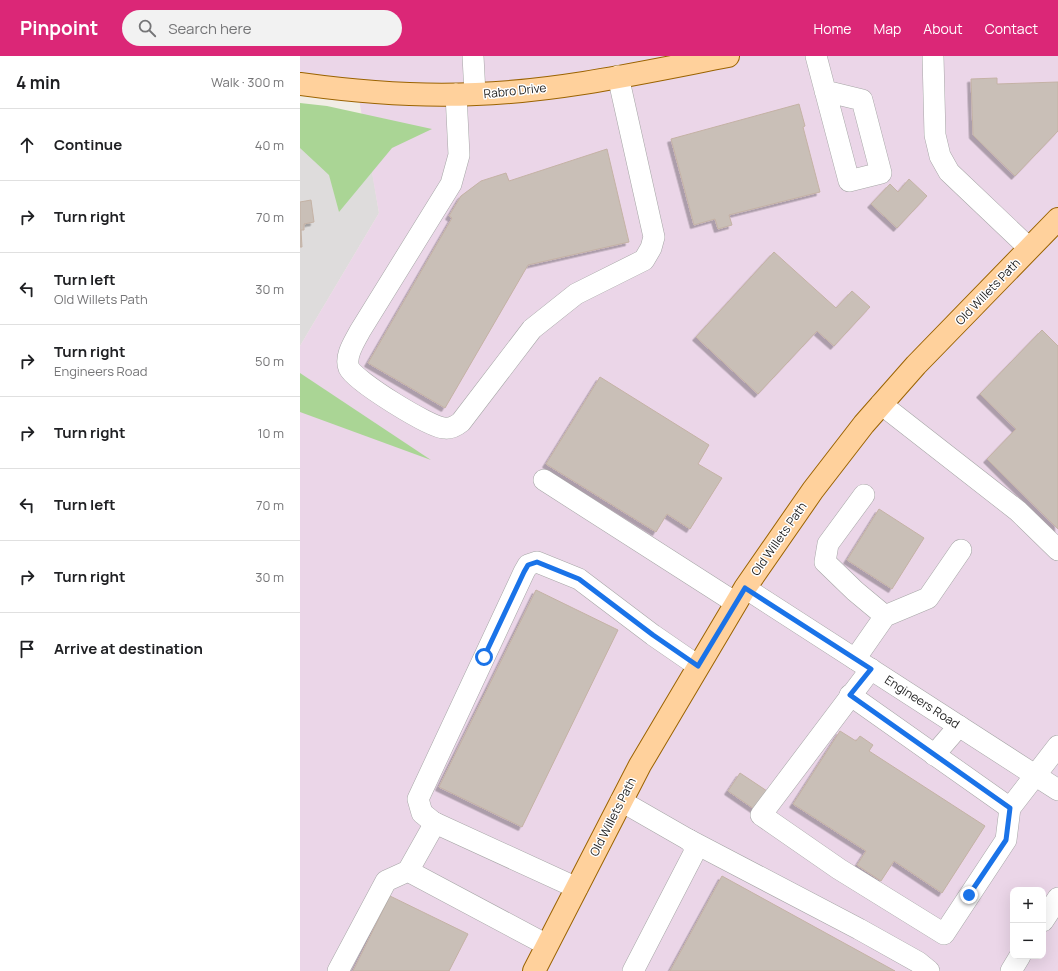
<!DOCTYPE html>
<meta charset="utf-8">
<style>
:root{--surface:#fff;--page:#f2f2f2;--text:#202124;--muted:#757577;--line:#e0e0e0;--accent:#db2777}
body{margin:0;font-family:Manrope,sans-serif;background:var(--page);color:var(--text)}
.controls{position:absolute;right:12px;bottom:12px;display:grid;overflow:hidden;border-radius:8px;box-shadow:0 4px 16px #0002}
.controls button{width:36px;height:36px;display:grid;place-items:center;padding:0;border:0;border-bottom:1px solid var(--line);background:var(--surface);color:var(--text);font:20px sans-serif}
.stop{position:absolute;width:12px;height:12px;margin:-9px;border:3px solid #1a73e8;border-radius:50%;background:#fff}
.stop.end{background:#1a73e8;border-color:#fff;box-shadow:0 1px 4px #0008}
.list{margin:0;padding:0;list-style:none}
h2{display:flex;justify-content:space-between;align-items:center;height:52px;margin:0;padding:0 16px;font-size:17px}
h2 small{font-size:13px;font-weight:400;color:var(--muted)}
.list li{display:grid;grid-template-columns:26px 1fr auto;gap:12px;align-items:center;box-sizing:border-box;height:72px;padding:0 16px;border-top:1px solid var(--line)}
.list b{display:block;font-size:15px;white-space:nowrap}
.list p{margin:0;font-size:13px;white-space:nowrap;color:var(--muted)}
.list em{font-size:13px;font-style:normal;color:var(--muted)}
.icon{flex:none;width:22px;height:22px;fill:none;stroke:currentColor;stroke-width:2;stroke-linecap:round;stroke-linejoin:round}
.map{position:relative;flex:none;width:758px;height:915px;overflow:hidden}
header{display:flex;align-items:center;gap:24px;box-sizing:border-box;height:56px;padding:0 20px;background:var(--accent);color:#fff}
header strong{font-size:19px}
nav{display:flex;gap:22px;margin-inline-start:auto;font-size:14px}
.search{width:280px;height:36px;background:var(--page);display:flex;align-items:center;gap:10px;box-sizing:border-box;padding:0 14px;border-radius:22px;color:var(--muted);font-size:15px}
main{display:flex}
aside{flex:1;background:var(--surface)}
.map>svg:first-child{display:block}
.residential{fill:#dedcdc}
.industrial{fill:#ebd6e8;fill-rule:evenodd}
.forest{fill:#aad595}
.building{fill:#c9bfb7;stroke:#c4b2a5;filter:url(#shadow)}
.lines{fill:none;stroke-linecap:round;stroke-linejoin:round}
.minor-casing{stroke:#a6a6a6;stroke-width:22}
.major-casing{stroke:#9b6300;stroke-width:24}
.minor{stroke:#fff;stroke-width:21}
.major{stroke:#ffd19c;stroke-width:22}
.route{stroke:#1a73e8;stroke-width:5}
.labels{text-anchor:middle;stroke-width:3;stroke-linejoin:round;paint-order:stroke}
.street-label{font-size:12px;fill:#1f1f1f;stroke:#fff}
</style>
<header>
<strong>Pinpoint</strong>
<div class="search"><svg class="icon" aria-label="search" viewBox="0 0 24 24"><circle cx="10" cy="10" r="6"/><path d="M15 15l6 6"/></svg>Search here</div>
<nav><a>Home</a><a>Map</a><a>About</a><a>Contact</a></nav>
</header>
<main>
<aside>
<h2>4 min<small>Walk · 300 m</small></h2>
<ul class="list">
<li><svg class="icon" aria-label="ahead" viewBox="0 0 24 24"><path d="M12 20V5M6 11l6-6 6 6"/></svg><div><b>Continue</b></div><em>40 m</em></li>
<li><svg class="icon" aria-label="right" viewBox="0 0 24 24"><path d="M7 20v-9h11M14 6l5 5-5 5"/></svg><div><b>Turn right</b></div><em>70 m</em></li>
<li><svg class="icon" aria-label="left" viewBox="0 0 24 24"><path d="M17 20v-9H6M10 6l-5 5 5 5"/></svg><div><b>Turn left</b><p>Old Willets Path</p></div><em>30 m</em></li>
<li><svg class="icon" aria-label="right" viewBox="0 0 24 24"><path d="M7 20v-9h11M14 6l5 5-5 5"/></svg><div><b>Turn right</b><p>Engineers Road</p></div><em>50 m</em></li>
<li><svg class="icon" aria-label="right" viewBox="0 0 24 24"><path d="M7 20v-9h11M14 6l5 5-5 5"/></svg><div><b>Turn right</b></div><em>10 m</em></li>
<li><svg class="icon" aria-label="left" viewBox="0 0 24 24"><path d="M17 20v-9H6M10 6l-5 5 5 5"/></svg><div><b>Turn left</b></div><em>70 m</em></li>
<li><svg class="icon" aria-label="right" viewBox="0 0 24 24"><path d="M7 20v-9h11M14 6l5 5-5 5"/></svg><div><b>Turn right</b></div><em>30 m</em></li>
<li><svg class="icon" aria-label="arrive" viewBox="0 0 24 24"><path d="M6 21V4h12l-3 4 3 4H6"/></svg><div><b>Arrive at destination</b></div></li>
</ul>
</aside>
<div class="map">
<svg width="758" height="915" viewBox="0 0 758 915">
<defs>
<filter id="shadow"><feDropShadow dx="-3.5" dy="3.5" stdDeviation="0" flood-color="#0004"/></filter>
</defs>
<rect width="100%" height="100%" fill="#f1ede5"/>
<polygon class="residential" points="0,62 64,67 79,157 0,290"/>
<path class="industrial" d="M0 0H758V915H0V290L79 157 56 26 0 18ZM713 834H743V900H713Z"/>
<g class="forest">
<polygon points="0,47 27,50 132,73 92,92 39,156 29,119 0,92"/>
<polygon points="0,317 131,404 0,356"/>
</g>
<g class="building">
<polygon points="697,22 697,28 758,26 758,75 715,120 673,79 671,23"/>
<polygon points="499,48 505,70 503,71 520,136 429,159 432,169 418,173 415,163 394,169 371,83"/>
<polygon points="307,93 329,186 228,209 145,352 68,307 152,162 149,160 161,140 181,125 206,117 209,125"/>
<polygon points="609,123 627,140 597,172 571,148 590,128 598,136"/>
<polygon points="11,144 14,166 4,168 4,174 1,174 2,191 0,191 0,146"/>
<polygon points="474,196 536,252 552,235 570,251 534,290 517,275 458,338 396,281"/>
<polygon points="742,274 758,290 758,473 687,403 716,373 680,338"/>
<polygon points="300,321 409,389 398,408 422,422 390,473 367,458 356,476 246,408"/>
<polygon points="579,453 624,482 592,533 547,504"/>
<polygon points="236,534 318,574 222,771 139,731"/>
<polygon points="540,675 556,685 560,680 573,689 569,695 685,770 642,837 594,805 581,825 557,809 566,795 493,748"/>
<polygon points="440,717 470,737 457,755 428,735"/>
<polygon points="422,820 595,915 370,915"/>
<polygon points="90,840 168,878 149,915 53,915"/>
</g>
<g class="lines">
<defs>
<g id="minor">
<polyline points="173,0 175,38"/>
<polyline points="516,0 549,125 581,117 562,44 525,35"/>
<polyline points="633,0 635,79 640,100 649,116 729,192"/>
<path d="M156 38 159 99 151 128 60 275C55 285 44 300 49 312 55 325 129 371 144 372 150 373 156 370 161 366L232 273 276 238 344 204 351 192 354 181 318 20"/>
<polyline points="581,348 718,455 758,494"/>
<polyline points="244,424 436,547"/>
<polyline points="564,439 528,488 525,506 555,535 585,560"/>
<polyline points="445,532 758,734"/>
<polyline points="555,603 585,560 628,542 661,494"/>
<polyline points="571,613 461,759 539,813 644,878 706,784 710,752 758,690"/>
<polyline points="550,639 710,752"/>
<polyline points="634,699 659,670"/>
<polyline points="321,745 389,784 394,789 394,797 333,915"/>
<polyline points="389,784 559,873 618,906 629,915"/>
<polyline points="108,815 135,767"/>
<polyline points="277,832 133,766 122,757 118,743 224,516 228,509 237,506 279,523 353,579 398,610"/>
<polyline points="743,865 758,842"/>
<polyline points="38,915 86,825 108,815 247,889"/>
<polyline points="711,915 720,900"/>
</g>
<g id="major">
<path d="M0 28C58 36 117 41 176 38 260 35 345 16 428 0"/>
<polyline points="234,915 340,709 445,532 513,434 564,368 616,309 758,163"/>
</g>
</defs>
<use href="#minor" class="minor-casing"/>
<use href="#major" class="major-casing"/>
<use href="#minor" class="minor"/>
<use href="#major" class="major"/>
</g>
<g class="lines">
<polyline class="route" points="184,601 224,516 228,509 237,506 279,523 353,579 398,610 445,532 571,613 550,639 710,752 706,784 669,839"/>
</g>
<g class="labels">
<g class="street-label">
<text transform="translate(215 35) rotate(-6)" y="4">Rabro Drive</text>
<text transform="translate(688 236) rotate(-46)" y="4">Old Willets Path</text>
<text transform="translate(479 483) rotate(-55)" y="4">Old Willets Path</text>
<text transform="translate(622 646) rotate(33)" y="4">Engineers Road</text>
<text transform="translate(313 761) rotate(-63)" y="4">Old Willets Path</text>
</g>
</g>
</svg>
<div class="controls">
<button>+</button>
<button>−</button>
</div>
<div class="stop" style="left:184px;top:601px"></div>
<div class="stop end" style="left:669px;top:839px"></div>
</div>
</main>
